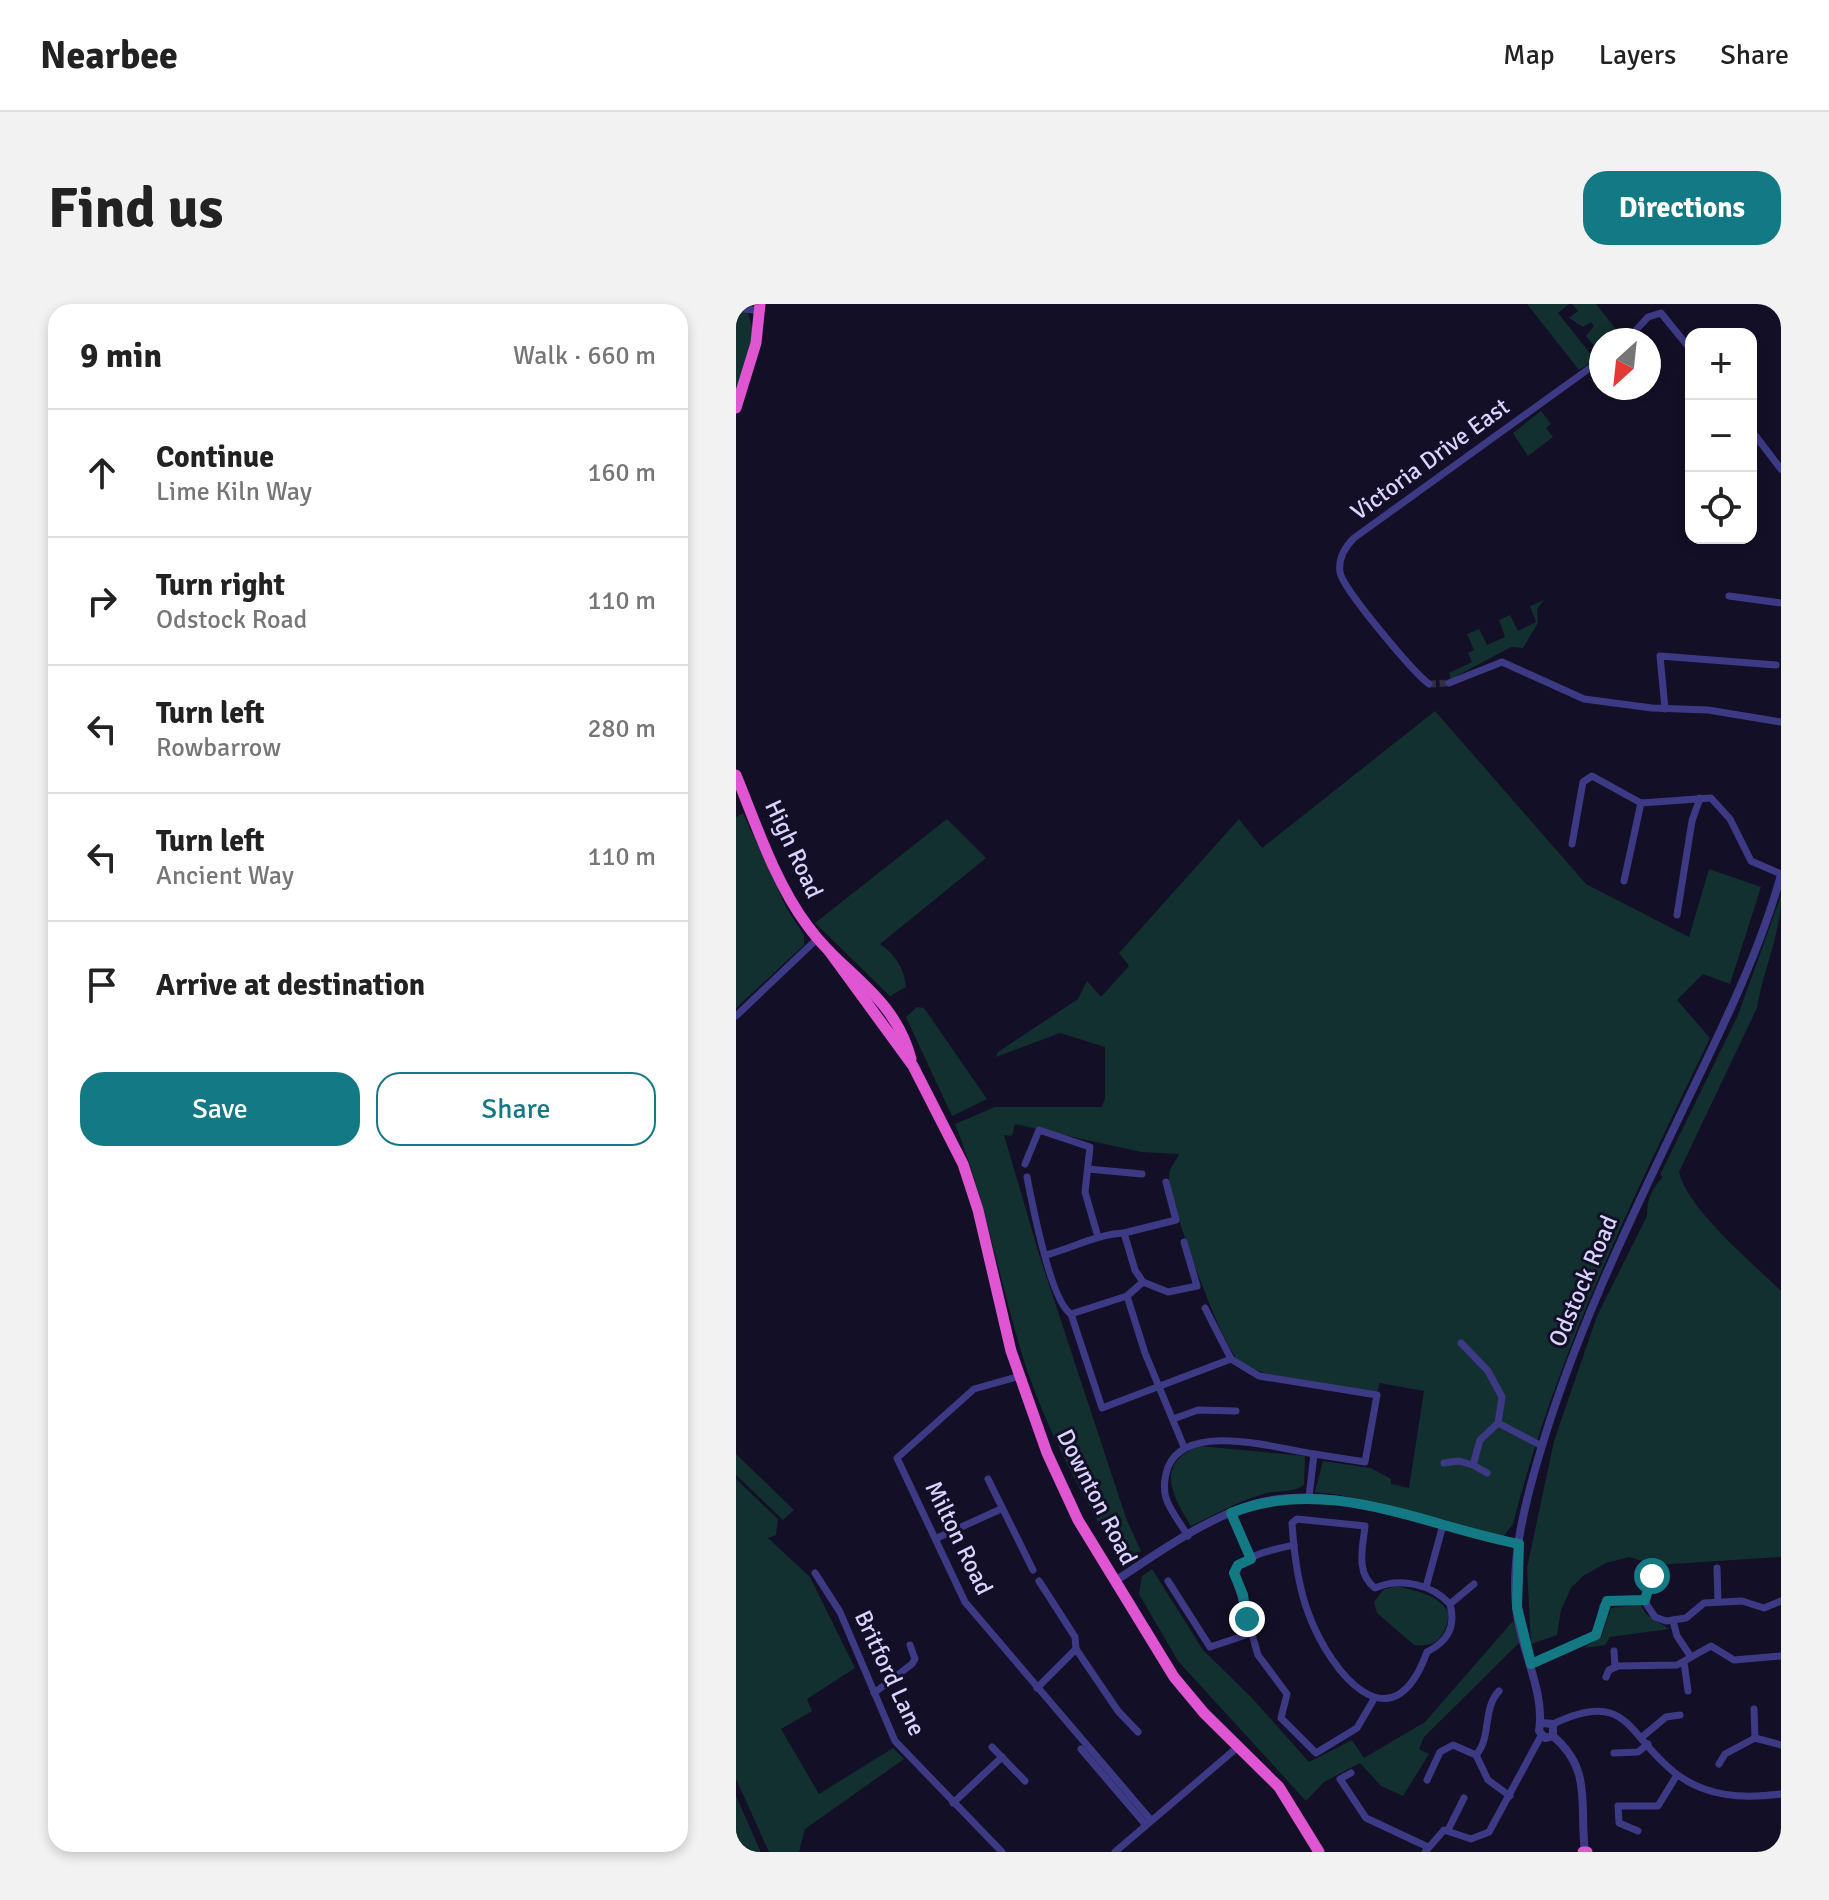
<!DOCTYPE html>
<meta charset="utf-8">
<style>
:root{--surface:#fff;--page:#f2f2f2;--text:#222;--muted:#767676;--line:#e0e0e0;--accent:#137a85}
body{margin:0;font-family:Signika,sans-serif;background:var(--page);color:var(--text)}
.controls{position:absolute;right:24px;top:24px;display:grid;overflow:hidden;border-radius:16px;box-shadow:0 4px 12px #0003}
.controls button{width:72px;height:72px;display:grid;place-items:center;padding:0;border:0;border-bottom:2px solid var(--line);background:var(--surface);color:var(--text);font:40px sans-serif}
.compass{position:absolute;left:853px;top:24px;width:72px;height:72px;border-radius:50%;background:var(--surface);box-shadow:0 4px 12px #0003;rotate:207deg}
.stop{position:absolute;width:24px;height:24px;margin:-18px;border:6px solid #137a85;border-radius:50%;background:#fff}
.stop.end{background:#137a85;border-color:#fff;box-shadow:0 2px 8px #0008}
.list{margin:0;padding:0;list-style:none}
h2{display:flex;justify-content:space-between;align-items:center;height:104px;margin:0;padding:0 32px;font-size:34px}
h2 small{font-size:26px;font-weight:400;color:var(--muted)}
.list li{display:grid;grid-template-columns:52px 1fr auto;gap:24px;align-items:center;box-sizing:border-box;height:128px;padding:0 32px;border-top:2px solid var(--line)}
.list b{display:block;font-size:30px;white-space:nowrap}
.list p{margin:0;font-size:26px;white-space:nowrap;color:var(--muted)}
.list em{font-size:26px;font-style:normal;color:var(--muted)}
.actions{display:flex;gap:16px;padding:24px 32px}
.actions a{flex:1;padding:18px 0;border:2px solid var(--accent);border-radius:24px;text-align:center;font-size:28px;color:var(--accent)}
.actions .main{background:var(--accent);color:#fff}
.icon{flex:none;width:44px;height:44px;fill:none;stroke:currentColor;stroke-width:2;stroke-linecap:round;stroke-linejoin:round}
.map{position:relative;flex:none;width:1045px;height:1548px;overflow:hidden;border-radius:24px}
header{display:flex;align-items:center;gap:48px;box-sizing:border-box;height:112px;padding:0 40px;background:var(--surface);border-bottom:2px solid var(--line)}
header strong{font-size:38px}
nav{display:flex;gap:44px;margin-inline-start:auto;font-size:28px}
.intro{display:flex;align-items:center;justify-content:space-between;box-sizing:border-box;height:192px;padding:0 48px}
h1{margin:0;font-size:56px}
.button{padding:20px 36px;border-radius:24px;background:var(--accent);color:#fff;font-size:28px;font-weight:700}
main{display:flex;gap:48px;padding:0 48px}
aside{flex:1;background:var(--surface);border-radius:24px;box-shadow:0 4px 12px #0003}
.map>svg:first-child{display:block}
.green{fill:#12302f}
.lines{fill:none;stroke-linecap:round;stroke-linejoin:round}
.minor-tunnel{stroke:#312d47;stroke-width:7;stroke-dasharray:7 3.5;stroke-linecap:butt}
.minor{stroke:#3d3a85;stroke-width:7}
.tertiary{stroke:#3d3a85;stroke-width:8}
.trunk{stroke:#e055d1;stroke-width:11}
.route{stroke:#137a85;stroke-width:10}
.labels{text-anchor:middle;stroke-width:6;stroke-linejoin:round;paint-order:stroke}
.street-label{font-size:24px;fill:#d9d4ff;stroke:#130f26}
</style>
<header>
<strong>Nearbee</strong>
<nav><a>Map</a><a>Layers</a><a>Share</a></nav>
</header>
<div class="intro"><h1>Find us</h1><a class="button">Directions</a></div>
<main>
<aside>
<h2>9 min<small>Walk · 660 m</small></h2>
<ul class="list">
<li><svg class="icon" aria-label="ahead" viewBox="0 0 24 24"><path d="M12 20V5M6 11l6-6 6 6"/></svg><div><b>Continue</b><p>Lime Kiln Way</p></div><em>160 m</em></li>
<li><svg class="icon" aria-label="right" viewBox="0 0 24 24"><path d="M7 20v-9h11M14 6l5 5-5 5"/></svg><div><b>Turn right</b><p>Odstock Road</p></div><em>110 m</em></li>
<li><svg class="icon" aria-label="left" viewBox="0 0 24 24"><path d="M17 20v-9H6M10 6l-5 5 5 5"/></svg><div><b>Turn left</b><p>Rowbarrow</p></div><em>280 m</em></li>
<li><svg class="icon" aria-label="left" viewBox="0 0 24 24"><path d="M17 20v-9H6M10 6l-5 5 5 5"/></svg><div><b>Turn left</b><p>Ancient Way</p></div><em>110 m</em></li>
<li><svg class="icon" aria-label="arrive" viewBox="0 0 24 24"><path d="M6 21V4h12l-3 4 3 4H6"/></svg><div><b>Arrive at destination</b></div></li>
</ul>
<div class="actions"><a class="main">Save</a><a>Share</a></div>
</aside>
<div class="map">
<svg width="1045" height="1548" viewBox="0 0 1045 1548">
<rect width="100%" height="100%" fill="#130f26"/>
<g class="green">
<polygon points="791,0 833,0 822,9 857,53 856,58 843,66"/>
<polygon points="836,0 860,0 887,34 865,36 865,50 850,32 858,22 855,18 847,23 833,14 842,7"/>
<polygon points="0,7 12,8 18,31 0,90"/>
<polygon points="805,107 815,120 810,124 817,133 792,152 777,129"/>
<polygon points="808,296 801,305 802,319 787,344 775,343 715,375 713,369 736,358 732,349 738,346 731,330 743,325 751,341 769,333 763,316 774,311 782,327 800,318 794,302"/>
<path d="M699 407 850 580 953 633 973 565 1025 583 994 680 967 670 941 696 974 734C898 892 821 1048 777 1220L767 1233 604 1191 579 1188 587 1157 635 1164 655 1175V1180L673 1184 688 1087 644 1079 641 1088C606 1082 532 1077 504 1058 487 1046 431 894 433 872 433 865 440 857 443 850L405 848 279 820 276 832 268 831 303 950 390 1214 405 1247 386 1261C347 1191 308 1124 285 1047 262 970 249 895 219 820L259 803H366L369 794V743L324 729 260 753 262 748 342 695 351 677 365 693 393 662 383 649 503 515 526 544Z"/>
<polygon points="7,509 51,605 68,631 68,641 0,704 0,513"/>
<path d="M211 515 250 554 144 640C159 651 168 663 170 683L154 692 79 619Z"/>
<path d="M1045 592C1045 631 1027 666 1021 704L943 868C953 907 1016 958 1045 987V1253L920 1261 893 1253 870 1259 847 1272 835 1284 825 1306 821 1331 795 1340 791 1264 818 1137 861 1012 911 912C911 896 915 885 927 873L924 871 1002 711Z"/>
<polygon points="181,703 188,704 251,795 216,812 170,713"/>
<path d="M464 1142 569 1152 568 1181C557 1189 545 1186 531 1189 504 1196 480 1210 455 1222 436 1192 418 1159 464 1142Z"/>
<polygon points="0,1150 58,1206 47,1216 0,1171"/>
<polygon points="0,1175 42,1215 40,1231 32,1234 74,1273 119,1364 71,1395 76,1407 45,1425 83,1490 157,1444 168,1455 69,1525 63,1548 33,1548 0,1475"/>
<polygon points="416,1265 467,1346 515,1393 573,1458 616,1436 628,1454 689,1418 777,1317 784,1338 688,1433 683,1445 693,1450 667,1492 645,1482 624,1459 588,1478 570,1497 442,1357 403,1290 406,1272"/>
<path d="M660 1282C683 1288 700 1289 713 1309 710 1331 701 1344 678 1341L641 1309 638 1298 647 1286Z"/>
<polygon points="904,1300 910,1310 933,1325 874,1333 869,1341 848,1344 866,1332 875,1304"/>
<polygon points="0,1492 24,1546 24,1548 0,1548"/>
</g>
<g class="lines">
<polyline class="minor-tunnel" points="693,380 713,379"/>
<g class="minor">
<polyline points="0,4 25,7"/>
<polyline points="891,36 912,13 925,9 955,46"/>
<polyline points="1015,126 1045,165"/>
<polyline points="993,292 1045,299"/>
<polyline points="713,379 766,358 848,395 916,404 972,406 1045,418"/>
<path d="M693 380C677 368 606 284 604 268 602 254 609 243 618 234L865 56"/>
<polyline points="929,405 924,352 1040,361"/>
<polyline points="836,540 847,478 856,472 905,499 975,494 994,515 1015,557 1045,570"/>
<polyline points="888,577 905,499"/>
<polyline points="941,611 956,517 964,494"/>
<polyline points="0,712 81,635"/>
<polyline points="289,860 303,826 354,843 349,888 362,933"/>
<polyline points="352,865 406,870"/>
<path d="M291 873C296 899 315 998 335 1010L366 1104 495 1055 523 1072 641 1091 629 1158 578 1150"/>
<path d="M310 951C336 944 362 930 388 929"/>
<polyline points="407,978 399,966 388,929 440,916 430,878"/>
<polyline points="391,992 409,1049 448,1143"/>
<polyline points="469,1004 495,1055"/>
<polyline points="335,1010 391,992 407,978 432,988 461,982 448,938"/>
<polyline points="725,1039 752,1067 766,1093 762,1119 744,1136 737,1161 751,1169"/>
<polyline points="284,1072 238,1085 161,1154 229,1298 414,1515"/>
<polyline points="437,1115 462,1106 500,1107"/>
<polyline points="762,1119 806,1142"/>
<polyline points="708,1159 723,1157 737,1161"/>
<polyline points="252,1175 297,1266"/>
<polyline points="495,1209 515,1255"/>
<path d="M561 1215 629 1222C627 1243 619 1269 639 1284 664 1273 695 1280 714 1300 720 1323 712 1337 691 1348 656 1445 595 1369 573 1311 562 1283 558 1250 556 1219Z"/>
<path d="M452 1232C445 1220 434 1207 430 1194 427 1184 429 1172 432 1163 451 1117 539 1144 578 1150L573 1193"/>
<polyline points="201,1234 265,1205"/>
<path d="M558 1241C539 1245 506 1251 498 1269L522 1351 551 1390 545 1414 580 1449 621 1424 638 1395"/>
<polyline points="981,1264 982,1298"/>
<polyline points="79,1269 104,1308 159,1437 266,1548"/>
<polyline points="303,1277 339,1333 340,1345"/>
<polyline points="432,1277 474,1343 513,1330"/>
<polyline points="690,1283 707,1221"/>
<polyline points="909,1296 916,1272"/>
<polyline points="714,1300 738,1280"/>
<polyline points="937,1317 941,1332 955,1353"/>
<polyline points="878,1347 879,1363"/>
<polyline points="948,1358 952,1387"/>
<polyline points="795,1360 860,1331 867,1302 873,1296 907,1295 919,1313 930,1317 950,1314 968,1299 1006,1297 1028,1304 1045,1297"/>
<polyline points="870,1373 873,1366 882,1362 941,1361 975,1342 998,1356 1045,1352"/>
<polyline points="301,1384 340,1345 382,1407 402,1428"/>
<polyline points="138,1389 176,1360 179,1355 174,1341"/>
<polyline points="1018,1405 1019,1434"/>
<path d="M817 1420C893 1384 890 1431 939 1469 970 1493 1007 1495 1045 1490"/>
<polyline points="906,1433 930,1413 944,1411"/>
<polyline points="256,1443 289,1477"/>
<polyline points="345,1445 409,1520"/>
<polyline points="878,1449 902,1448 912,1440"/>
<path d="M740 1451C756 1433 746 1405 763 1387"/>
<polyline points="983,1460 989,1450 1019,1434 1045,1441"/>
<polyline points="615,1469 604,1475 630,1514 692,1543"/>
<polyline points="691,1476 704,1448 717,1441 740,1451 752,1476 774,1492"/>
<polyline points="217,1499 266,1453"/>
<polyline points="712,1526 728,1494"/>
<polyline points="902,1527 883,1519 882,1502 922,1502 941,1471"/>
<polyline points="379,1548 503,1442"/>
<polyline points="689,1548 708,1526 735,1535 753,1528 805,1432"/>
</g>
<g class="tertiary">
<path d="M379 1277C422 1249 468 1215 518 1200 601 1176 701 1224 783 1240"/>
<polyline points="806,1419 817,1420 817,1432"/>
<path d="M849 1548C843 1500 857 1466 817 1432L809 1434 803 1427C809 1392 789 1354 782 1317 773 1266 786 1211 800 1162 836 1035 893 918 950 799 985 726 1023 650 1045 571"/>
</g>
<g class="trunk">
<polyline points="0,104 20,39 24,0"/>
<path d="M0 471C20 520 39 578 71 621 106 670 158 690 175 755"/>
<polyline points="93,647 177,762 227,860 242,906 275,1047 311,1149 342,1216 438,1373 468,1409 543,1483 583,1548"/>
<polyline points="847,1548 851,1548"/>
</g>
</g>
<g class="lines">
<path class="route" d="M511 1315 507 1291 498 1269 502 1261 515 1255 495 1209C590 1170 689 1222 783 1240L781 1303 795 1360 860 1331 871 1297 909 1296 916 1272"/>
</g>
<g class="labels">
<g class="street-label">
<text transform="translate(694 155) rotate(-36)" y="8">Victoria Drive East</text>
<text transform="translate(58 545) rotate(65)" y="8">High Road</text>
<text transform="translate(847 977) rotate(-67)" y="8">Odstock Road</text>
<text transform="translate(361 1193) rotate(63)" y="8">Downton Road</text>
<text transform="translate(223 1234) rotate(64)" y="8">Milton Road</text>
<text transform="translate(154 1369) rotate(65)" y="8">Britford Lane</text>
</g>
</g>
</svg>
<div class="controls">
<button>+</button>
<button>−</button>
<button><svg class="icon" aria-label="locate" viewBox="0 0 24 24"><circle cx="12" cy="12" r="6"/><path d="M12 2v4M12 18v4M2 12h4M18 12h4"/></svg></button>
</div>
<svg class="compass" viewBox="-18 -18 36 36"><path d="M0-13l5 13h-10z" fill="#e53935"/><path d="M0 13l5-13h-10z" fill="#767676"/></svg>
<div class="stop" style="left:916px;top:1272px"></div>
<div class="stop end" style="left:511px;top:1315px"></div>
</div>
</main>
